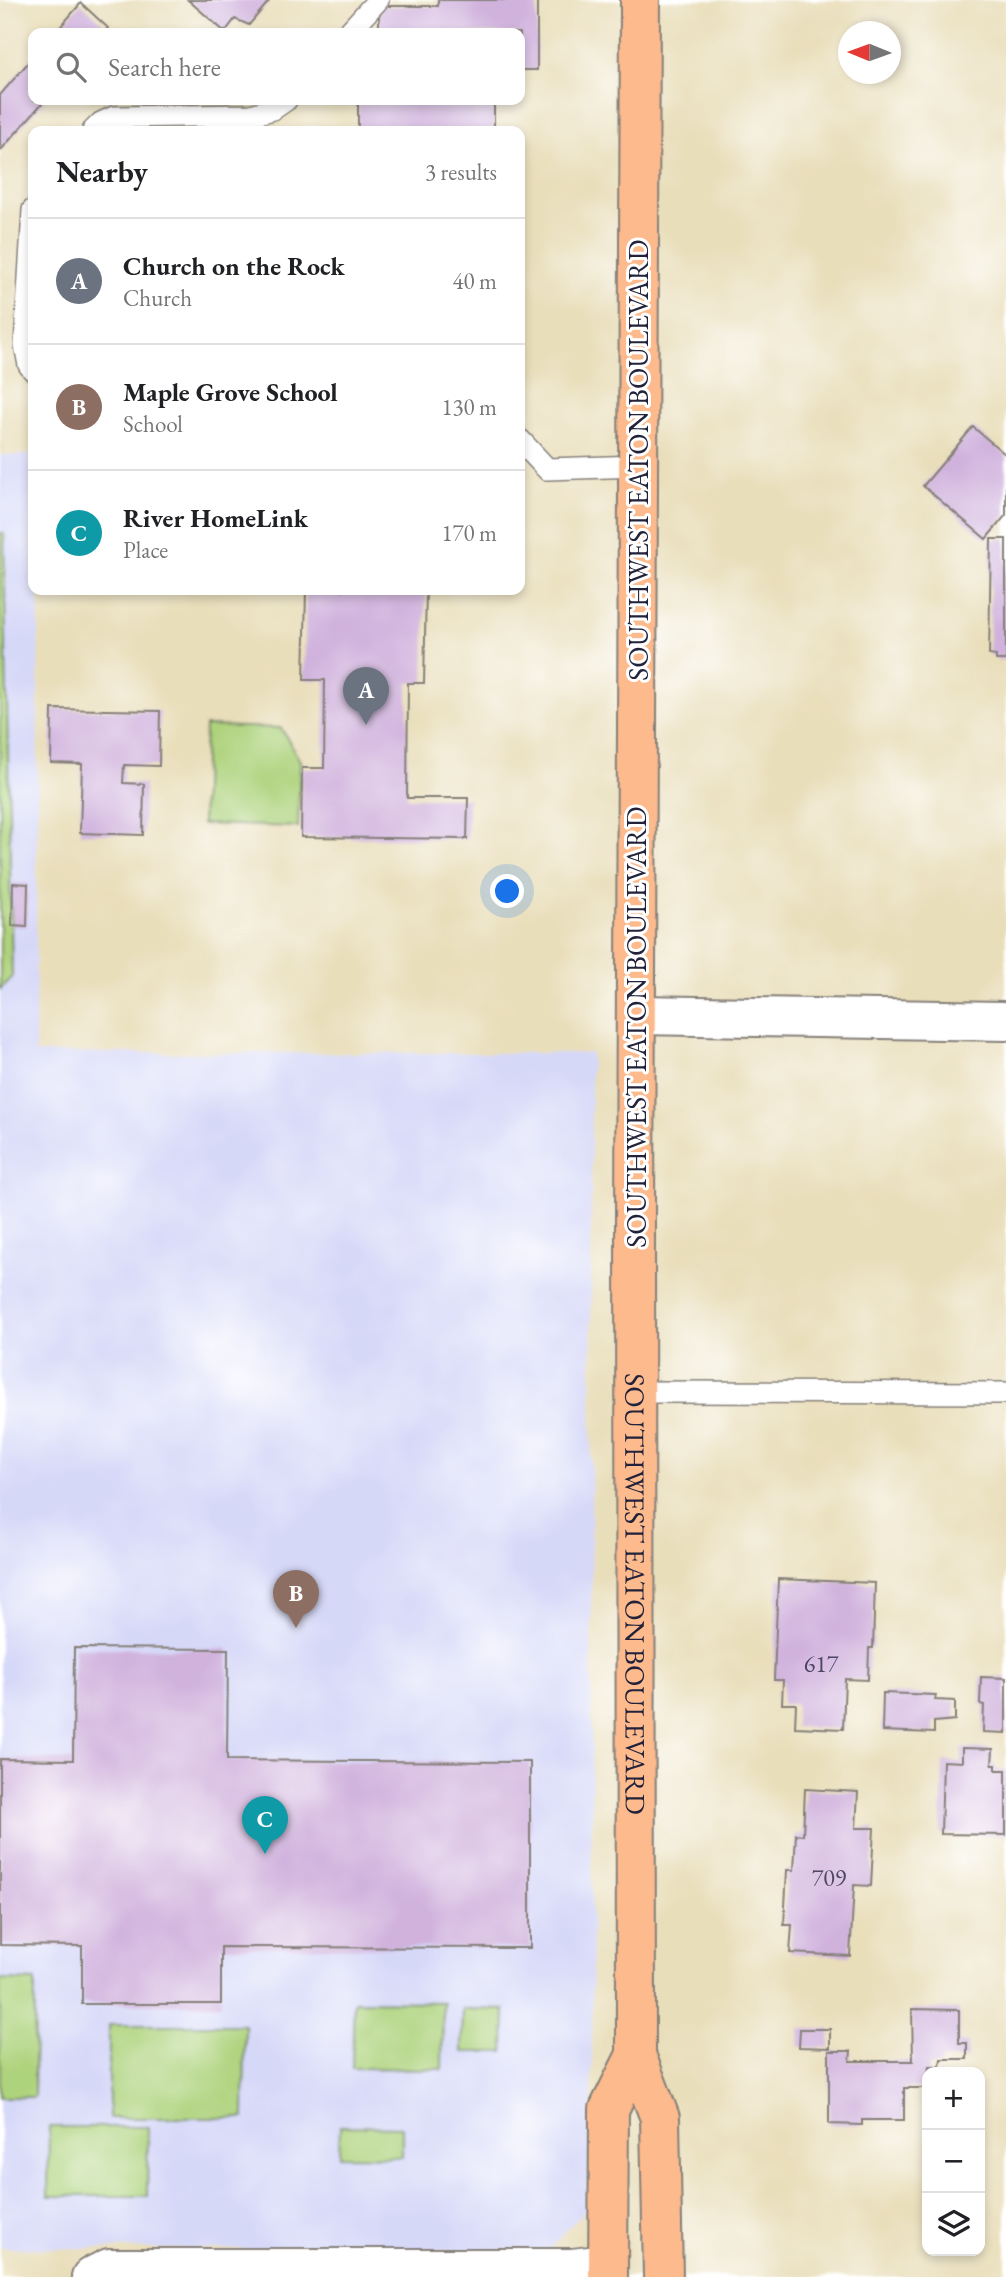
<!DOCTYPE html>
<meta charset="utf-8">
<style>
:root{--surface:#fff;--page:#f2f2f2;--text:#202124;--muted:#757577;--line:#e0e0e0;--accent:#1a73e8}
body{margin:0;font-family:"EB Garamond",serif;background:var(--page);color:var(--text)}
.controls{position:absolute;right:21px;bottom:21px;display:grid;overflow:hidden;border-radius:14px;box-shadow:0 4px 10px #0003}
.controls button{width:63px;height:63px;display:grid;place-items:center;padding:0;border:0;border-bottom:2px solid var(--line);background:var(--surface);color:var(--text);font:35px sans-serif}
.compass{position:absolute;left:838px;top:21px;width:63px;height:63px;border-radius:50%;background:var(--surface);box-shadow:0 4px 10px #0003;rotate:271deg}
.you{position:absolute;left:508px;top:892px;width:24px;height:24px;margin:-18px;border:5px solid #fff;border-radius:50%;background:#1a73e8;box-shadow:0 0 0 10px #1a73e833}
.badge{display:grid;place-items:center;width:46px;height:46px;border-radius:50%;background:var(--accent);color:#fff;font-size:23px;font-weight:700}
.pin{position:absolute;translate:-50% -58px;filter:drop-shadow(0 2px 4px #0008)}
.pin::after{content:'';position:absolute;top:37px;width:24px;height:21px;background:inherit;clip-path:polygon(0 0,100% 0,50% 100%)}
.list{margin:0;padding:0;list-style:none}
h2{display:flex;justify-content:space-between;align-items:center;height:91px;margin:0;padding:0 28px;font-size:30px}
h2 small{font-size:23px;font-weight:400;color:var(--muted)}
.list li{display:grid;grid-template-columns:46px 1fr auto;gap:21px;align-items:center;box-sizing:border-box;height:126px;padding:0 28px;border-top:2px solid var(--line)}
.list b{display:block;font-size:26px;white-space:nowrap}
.list p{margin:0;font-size:23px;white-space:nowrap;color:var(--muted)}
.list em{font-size:23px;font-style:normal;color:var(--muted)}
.icon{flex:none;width:38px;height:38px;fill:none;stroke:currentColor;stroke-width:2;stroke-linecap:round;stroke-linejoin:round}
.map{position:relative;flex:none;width:1006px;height:2277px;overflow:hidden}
.search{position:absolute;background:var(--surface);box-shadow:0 4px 10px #0003;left:28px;top:28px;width:497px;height:77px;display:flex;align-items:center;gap:18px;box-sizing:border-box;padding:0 24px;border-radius:14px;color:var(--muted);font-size:26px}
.panel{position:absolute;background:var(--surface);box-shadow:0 4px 10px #0003;left:28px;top:126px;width:497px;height:469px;border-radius:14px}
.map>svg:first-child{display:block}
.built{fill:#d6d8f8}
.green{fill:#aed37d;stroke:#687a5c;stroke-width:2}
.building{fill:#d0b2dd}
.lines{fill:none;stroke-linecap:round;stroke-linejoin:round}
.service-casing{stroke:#86807a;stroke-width:24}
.minor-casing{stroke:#86807a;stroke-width:42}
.tertiary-casing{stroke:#86807a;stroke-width:42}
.primary-casing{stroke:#86807a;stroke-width:42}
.service{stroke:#fff;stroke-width:21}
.minor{stroke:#fff;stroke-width:38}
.tertiary{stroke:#fff;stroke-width:38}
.primary{stroke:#fcba8d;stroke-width:38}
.labels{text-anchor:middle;stroke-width:6;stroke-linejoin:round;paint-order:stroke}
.number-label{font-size:24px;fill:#4e4664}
.street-label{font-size:28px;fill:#22223b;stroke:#fff}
</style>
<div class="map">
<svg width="1006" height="2277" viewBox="0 0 1006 2277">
<rect width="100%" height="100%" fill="#fff"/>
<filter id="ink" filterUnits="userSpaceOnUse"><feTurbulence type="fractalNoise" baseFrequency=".0143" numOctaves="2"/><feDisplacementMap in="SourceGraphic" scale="14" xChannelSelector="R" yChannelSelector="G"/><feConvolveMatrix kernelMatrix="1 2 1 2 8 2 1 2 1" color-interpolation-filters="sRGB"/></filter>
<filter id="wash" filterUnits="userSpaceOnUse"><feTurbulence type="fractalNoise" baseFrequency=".00686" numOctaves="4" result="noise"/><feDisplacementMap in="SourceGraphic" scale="28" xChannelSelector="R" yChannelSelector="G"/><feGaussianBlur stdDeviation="1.57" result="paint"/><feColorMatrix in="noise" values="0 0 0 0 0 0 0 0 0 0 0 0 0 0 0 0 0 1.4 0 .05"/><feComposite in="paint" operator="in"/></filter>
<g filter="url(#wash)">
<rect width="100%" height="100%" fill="#e9deba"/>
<polygon class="built" points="0,455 33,455 33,590 39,590 35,1053 591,1053 592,2203 547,2251 0,2248"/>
<g class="green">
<polygon points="0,533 4,533 12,977 0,989"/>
<polygon points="205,726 281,728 300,761 298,827 202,824"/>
<polygon points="0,1980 35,1981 34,2097 0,2097"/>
<polygon points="354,2001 443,2002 442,2069 352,2068"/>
<polygon points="463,2009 505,2010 504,2052 462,2052"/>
<polygon points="109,2025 245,2025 244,2118 109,2118"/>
<polygon points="340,2126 402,2127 402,2157 339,2156"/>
<polygon points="49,2127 148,2127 147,2196 48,2196"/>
</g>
<g id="blocks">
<g class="building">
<polygon points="188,0 270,0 249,25 235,19 225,32"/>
<polygon points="438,0 537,0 537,70 520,70 520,33 379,33 379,6 438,6"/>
<polygon points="81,3 108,28 103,33 55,33"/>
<polygon points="33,57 33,100 45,100 0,151 0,95"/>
<rect x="358" y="100" width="136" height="31"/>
<polygon points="973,427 1006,455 1006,515 986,539 923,486"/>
<polygon points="991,539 1006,539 1006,660 996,660 996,656 989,655"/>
<polygon points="306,590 426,590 424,683 408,683 407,798 468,798 467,839 301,837 302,768 324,768 325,680 304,680"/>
<polygon points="52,709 160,711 159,766 124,765 123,783 144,784 143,835 80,833 82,764 51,763"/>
<polygon points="13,883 28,884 27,927 12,926"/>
<polygon points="778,1579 875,1583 873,1648 869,1648 868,1680 845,1679 843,1729 795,1727 796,1704 782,1704 783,1680 774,1680"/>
<polygon points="74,1648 228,1649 227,1760 530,1762 530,1948 221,1947 221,2004 82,2004 82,1946 0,1945 0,1759 73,1760"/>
<polygon points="981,1677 1006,1678 1006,1733 983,1732 984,1705 980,1704"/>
<polygon points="883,1693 936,1695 935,1700 955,1701 955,1720 934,1722 934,1733 882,1731"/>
<polygon points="962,1748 993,1749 992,1765 996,1765 996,1770 1006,1770 1006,1835 941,1834 943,1761 962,1762"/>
<polygon points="805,1789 858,1792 856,1828 874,1828 871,1886 854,1885 850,1956 790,1953 792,1925 784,1925 787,1870 794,1870 796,1834 803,1835"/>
<polygon points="912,2009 959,2010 959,2043 967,2043 967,2059 941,2059 940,2066 929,2066 927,2088 904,2088 904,2120 862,2120 862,2125 829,2124 829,2051 851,2051 850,2061 913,2061"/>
<polygon points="800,2029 830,2029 830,2048 799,2047"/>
</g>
</g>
</g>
<g filter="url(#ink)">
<use href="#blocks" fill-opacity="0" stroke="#86807a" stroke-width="2"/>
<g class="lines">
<defs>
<g id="service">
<polyline points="348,33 378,0"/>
<polyline points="93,131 101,123 114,117 251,115 273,109 286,100"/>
<polyline points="33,210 25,345 29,365 33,370"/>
<polyline points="520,440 547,469 639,466"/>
<polyline points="636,1392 1006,1393"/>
</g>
<polyline id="minor" points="637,1015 1006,1021"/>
<polyline id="tertiary" points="91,2277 109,2268 572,2268 608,2264"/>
<g id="primary">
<path id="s1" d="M640 0 635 1217 636 2055 660 2118 663 2277"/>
<polyline points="608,2277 609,2109 636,2055"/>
</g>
</defs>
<use href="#service" class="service-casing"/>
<use href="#minor" class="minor-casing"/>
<use href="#tertiary" class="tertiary-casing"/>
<use href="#primary" class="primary-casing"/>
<use href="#service" class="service"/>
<use href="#minor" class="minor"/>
<use href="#tertiary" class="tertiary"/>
<use href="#primary" class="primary"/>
</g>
</g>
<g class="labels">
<g class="number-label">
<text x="821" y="1672">617</text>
<text x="829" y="1886">709</text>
</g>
<g class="street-label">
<text transform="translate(638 460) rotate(-90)" y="10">SOUTHWEST EATON BOULEVARD</text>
<text transform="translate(636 1027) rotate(-90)" y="10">SOUTHWEST EATON BOULEVARD</text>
<text dy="10" stroke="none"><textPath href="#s1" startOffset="1594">SOUTHWEST EATON BOULEVARD</textPath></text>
</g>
</g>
</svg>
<div class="controls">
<button>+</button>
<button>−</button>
<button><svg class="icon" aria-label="layers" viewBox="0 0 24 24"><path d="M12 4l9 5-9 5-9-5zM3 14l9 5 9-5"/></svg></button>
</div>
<svg class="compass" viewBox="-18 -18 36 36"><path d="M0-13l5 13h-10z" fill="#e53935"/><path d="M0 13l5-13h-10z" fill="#757577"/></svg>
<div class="you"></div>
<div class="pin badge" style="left:366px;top:725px;background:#6b7280">A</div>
<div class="pin badge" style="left:296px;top:1628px;background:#8d6e63">B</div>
<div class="pin badge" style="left:265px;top:1854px;background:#0f9aa8">C</div>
<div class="search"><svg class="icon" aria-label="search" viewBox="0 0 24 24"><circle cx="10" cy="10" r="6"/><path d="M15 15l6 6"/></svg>Search here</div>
<section class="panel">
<h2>Nearby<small>3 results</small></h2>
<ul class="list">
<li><span class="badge" style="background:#6b7280">A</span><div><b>Church on the Rock</b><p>Church</p></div><em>40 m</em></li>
<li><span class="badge" style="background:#8d6e63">B</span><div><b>Maple Grove School</b><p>School</p></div><em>130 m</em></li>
<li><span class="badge" style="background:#0f9aa8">C</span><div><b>River HomeLink</b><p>Place</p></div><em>170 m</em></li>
</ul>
</section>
</div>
